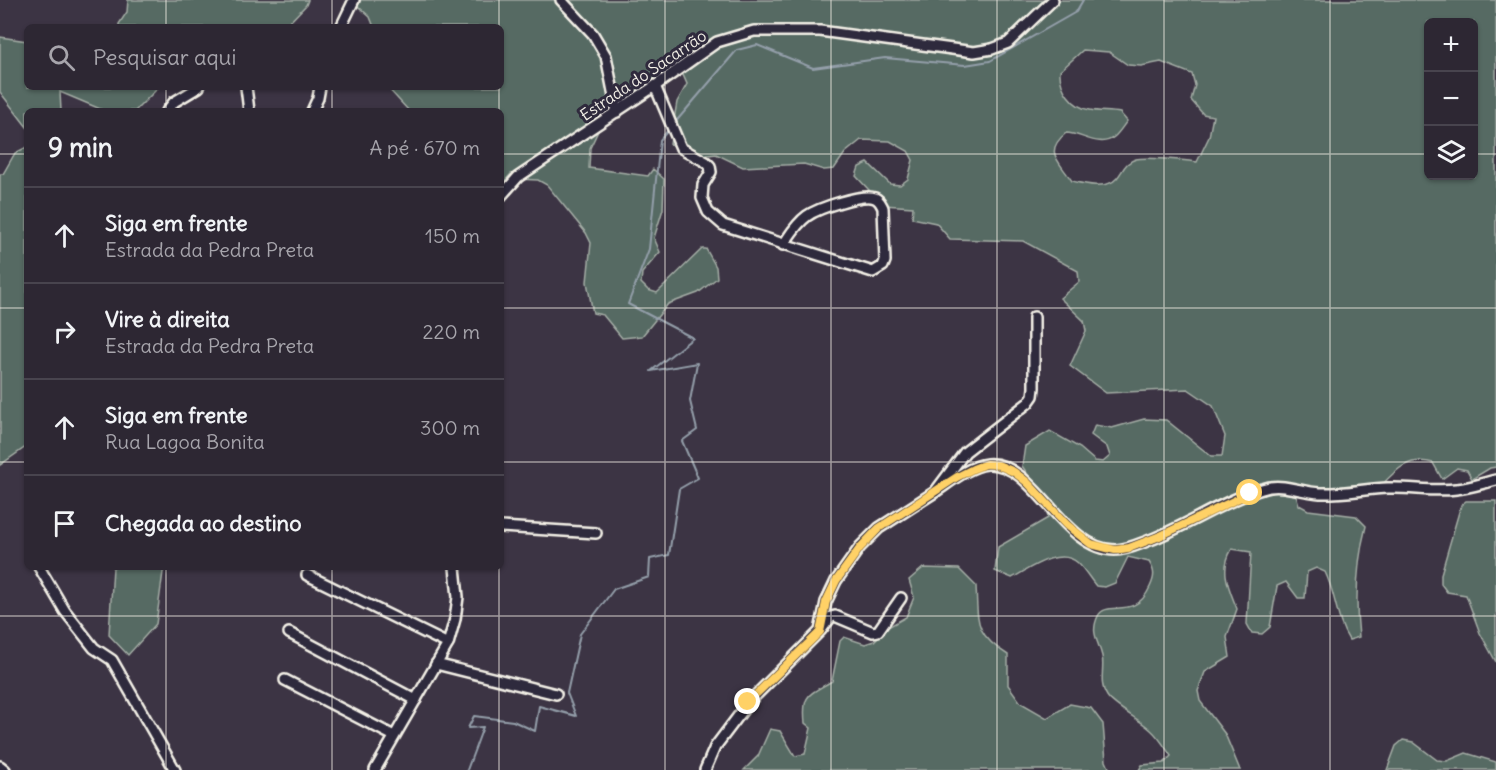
<!DOCTYPE html>
<html lang="pt">
<meta charset="utf-8">
<style>
:root{--surface:#2d2733;--page:#39333f;--text:#f1f3f6;--muted:#a7a5ac;--line:#48444e}
body{margin:0;font-family:Delius,sans-serif;background:var(--page);color:var(--text)}
.controls{position:absolute;right:18px;top:18px;display:grid;overflow:hidden;border-radius:9px;box-shadow:0 2px 4px #0004}
.controls button{width:54px;height:54px;display:grid;place-items:center;padding:0;border:0;border-bottom:2px solid var(--line);background:var(--surface);color:var(--text);font:30px sans-serif}
.stop{position:absolute;width:18px;height:18px;margin:-14px;border:4px solid #ffd166;border-radius:50%;background:#fff}
.stop.end{background:#ffd166;border-color:#fff;box-shadow:0 2px 6px #0008}
.list{margin:0;padding:0;list-style:none}
h2{display:flex;justify-content:space-between;align-items:center;height:78px;margin:0;padding:0 24px;font-size:26px}
h2 small{font-size:20px;font-weight:400;color:var(--muted)}
.list li{display:grid;grid-template-columns:39px 1fr auto;gap:18px;align-items:center;box-sizing:border-box;height:96px;padding:0 24px;border-top:2px solid var(--line)}
.list b{display:block;font-size:22px;white-space:nowrap}
.list p{margin:0;font-size:20px;white-space:nowrap;color:var(--muted)}
.list em{font-size:20px;font-style:normal;color:var(--muted)}
.icon{flex:none;width:33px;height:33px;fill:none;stroke:currentColor;stroke-width:2;stroke-linecap:round;stroke-linejoin:round}
.map{position:relative;flex:none;width:1496px;height:770px;overflow:hidden}
.search{position:absolute;background:var(--surface);box-shadow:0 2px 4px #0004;left:24px;top:24px;width:480px;height:66px;display:flex;align-items:center;gap:15px;box-sizing:border-box;padding:0 21px;border-radius:9px;color:var(--muted);font-size:22px}
.panel{position:absolute;background:var(--surface);box-shadow:0 2px 4px #0004;left:24px;top:108px;width:480px;height:462px;border-radius:9px}
.map>svg:first-child{display:block}
.green{fill:#566a64;stroke:#a5aea6;stroke-width:1.5;fill-rule:evenodd}
.lines{fill:none;stroke-linecap:round;stroke-linejoin:round}
.stream{stroke:#949faa;stroke-width:2}
.minor-casing{stroke:#f4f1e8;stroke-width:14}
.minor{stroke:#2f2a3d;stroke-width:9}
.route{stroke:#ffd166;stroke-width:8}
.grid{fill:none;stroke:#f4f1e8;stroke-width:1.5;stroke-opacity:0.55}
.labels{text-anchor:middle;stroke-width:6;stroke-linejoin:round;paint-order:stroke}
.street-label{font-size:16px;fill:#f4f1e8;stroke:#2f2a3d}
</style>
<div class="map">
<svg width="1496" height="770" viewBox="0 0 1496 770">
<rect width="100%" height="100%" fill="#3c3444"/>
<filter id="ink" filterUnits="userSpaceOnUse"><feTurbulence type="fractalNoise" baseFrequency=".0167" numOctaves="2"/><feDisplacementMap in="SourceGraphic" scale="12" xChannelSelector="R" yChannelSelector="G"/><feConvolveMatrix kernelMatrix="1 2 1 2 8 2 1 2 1" color-interpolation-filters="sRGB"/></filter>
<g filter="url(#ink)">
<g class="green">
<polygon points="128,0 308,0 306,5 285,27 119,27 119,24 127,12"/>
<path d="M351 0H1496V467L1490 468 1472 479 1467 470 1457 468 1442 479 1433 463C1407 456 1395 471 1379 488L1307 490 1296 495 1299 505 1308 510 1356 516 1366 526C1356 564 1355 599 1359 637L1349 640C1336 620 1336 594 1325 572L1316 568 1307 572 1305 598H1298L1286 582 1277 586 1270 627 1262 634 1252 633 1247 624 1251 552 1232 549C1219 570 1229 588 1237 609L1227 637 1230 657 1205 672 1198 691 1200 701 1225 734 1240 770H1139L1142 765 1164 763 1171 756C1165 747 1159 737 1151 730 1141 720 1114 707 1107 696 1098 683 1105 669 1102 656 1098 640 1090 633 1098 616 1107 599 1135 621 1150 587 1155 577 1155 571 1149 562L1128 557 1115 583 1105 587 1096 586C1090 579 1085 570 1078 563 1060 546 1029 569 1012 578L995 571 998 547 1048 518 1045 499 1022 466 1025 446 1050 431 1080 448 1095 461 1103 462 1110 456 1107 447 1091 435 1095 425 1112 428 1144 419 1166 420 1211 456H1222L1225 436 1213 406 1188 389 1106 393 1070 366 1086 331 1084 321 1060 298 1079 282 1078 271 1023 241 950 239 936 223 912 218 913 207 883 205 856 176 859 167 868 163 890 184 900 185 908 179 913 160 908 151 890 141 861 140 845 153 834 169 824 170 804 164 743 167 716 154 708 155 706 160 670 144 677 102 687 84 683 75 672 73 599 129 590 148 589 168 648 176 653 169 664 179 663 209 654 238 660 252 642 273 641 283 648 290 657 293 702 249H706L716 267 717 278 698 293 668 304 642 336 622 338 603 315 593 313 587 282 591 243 586 233 547 185 538 180 516 179 511 174 501 185V111H409L387 87H501V27H374L370 17ZM1428 22H1474V176H1428ZM1083 50 1109 52 1128 65 1141 66 1161 62 1192 74 1195 85 1191 100 1203 114 1213 116 1209 137 1197 162C1186 160 1145 157 1136 159 1125 162 1123 171 1117 178 1107 190 1084 184 1072 181 1059 161 1043 152 1066 133 1081 133 1100 149 1114 137 1119 133 1123 126 1127 121L1120 113C1110 111 1100 112 1090 110 1072 107 1059 88 1060 71Z"/>
<polygon points="0,37 27,41 27,87 159,87 135,111 105,111 60,92 61,111 27,111 27,127 0,92"/>
<polygon points="27,147 27,446 0,465 0,174 3,174 15,153"/>
<polygon points="1466,501 1496,501 1496,662 1480,633 1466,595 1447,592 1441,584 1441,574 1461,505"/>
<polygon points="113,567 167,567 163,572 156,624 128,655 109,635"/>
<path d="M923 568 959 569 976 586C978 622 974 634 1008 655V685L1021 703 1047 718 1070 704 1091 708 1103 724 1106 761 1110 770H744L758 756 770 729 780 731 795 756 805 754 811 728 805 723C802 693 809 695 832 681L840 641 844 637 865 644 874 641 888 627 906 617 914 597 909 580Z"/>
<polygon points="1403,740 1413,742 1437,760 1447,761 1466,753 1496,762 1496,770 1387,770 1396,746"/>
</g>
<g class="lines">
<g class="stream">
<polyline points="673,125 737,50 757,45 813,68 885,58 965,65 990,61 1076,12 1083,0"/>
<polyline points="467,770 483,727 468,728 474,716 513,721 535,731 539,706 576,716 567,693 580,634 614,589 649,577 650,559 669,555 679,489 698,478 682,441 697,430 690,401 697,363 651,371 693,338 628,304 649,249 660,140 669,129"/>
</g>
<defs>
<g id="minor">
<polyline points="561,0 593,34 606,56 617,112"/>
<polyline points="341,27 354,0"/>
<path d="M655 86 681 148 706 162 710 166 711 172 703 185 702 198 708 212 723 225 873 272 883 266 885 261 883 208C881 204 880 200 875 198 863 193 818 208 807 216 796 224 790 235 783 245"/>
<polyline points="246,87 249,111"/>
<polyline points="167,111 174,102 199,87"/>
<polyline points="312,111 318,98 320,87"/>
<polyline points="501,196 518,177 655,86 717,42 754,31 820,31 974,52 992,49 1008,43 1053,0"/>
<path d="M935 492C950 482 969 466 987 464 1034 460 1062 550 1115 550 1127 550 1139 544 1150 540 1188 525 1223 501 1262 489 1281 482 1300 492 1320 493 1343 494 1365 489 1388 488 1411 487 1434 492 1456 489 1470 488 1483 483 1496 480"/>
<polyline points="501,527 596,533"/>
<polyline points="39,567 65,611 94,648 112,660 175,770"/>
<polyline points="307,575 448,644"/>
<polyline points="821,630 831,617 835,616 873,632 878,631 901,598"/>
<polyline points="289,633 416,700"/>
<polyline points="436,664 556,694"/>
<polyline points="285,680 394,736"/>
<polyline points="0,766 5,770"/>
<polyline points="375,770 448,644 455,619 458,597 455,567"/>
<polyline points="705,770 715,747 749,702 820,631 826,602 836,581 860,547 879,528 935,492 965,452 1028,403 1033,396 1034,388 1034,317"/>
</g>
</defs>
<use href="#minor" class="minor-casing"/>
<use href="#minor" class="minor"/>
</g>
</g>
<g class="lines" filter="url(#ink)">
<polyline class="route" points="748,702 820,632 826,602 836,581 860,548 879,528 957,477 973,469 986,464 998,465 1014,472 1027,482 1067,525 1091,544 1115,550 1129,548 1160,536 1250,493"/>
</g>
<path class="grid" d="M166 0V27M332 0V27M499 0V27M665 0V770M831 0V770M997 0V770M1164 0V770M1330 0V770M166 87V111M332 87V111M499 87V111M0 154H27M501 154H1428M1474 154H1496M0 308H27M501 308H1496M0 462H27M501 462H1496M166 567V770M332 567V770M499 567V770M0 616H1496"/>
<g class="labels">
<g class="street-label">
<text transform="translate(643 75) rotate(-34)" y="6">Estrada do Sacarrão</text>
</g>
</g>
</svg>
<div class="controls">
<button>+</button>
<button>−</button>
<button><svg class="icon" aria-label="layers" viewBox="0 0 24 24"><path d="M12 4l9 5-9 5-9-5zM3 14l9 5 9-5"/></svg></button>
</div>
<div class="stop" style="left:1250px;top:493px"></div>
<div class="stop end" style="left:748px;top:702px"></div>
<div class="search"><svg class="icon" aria-label="search" viewBox="0 0 24 24"><circle cx="10" cy="10" r="6"/><path d="M15 15l6 6"/></svg>Pesquisar aqui</div>
<section class="panel">
<h2>9 min<small>A pé · 670 m</small></h2>
<ul class="list">
<li><svg class="icon" aria-label="ahead" viewBox="0 0 24 24"><path d="M12 20V5M6 11l6-6 6 6"/></svg><div><b>Siga em frente</b><p>Estrada da Pedra Preta</p></div><em>150 m</em></li>
<li><svg class="icon" aria-label="right" viewBox="0 0 24 24"><path d="M7 20v-9h11M14 6l5 5-5 5"/></svg><div><b>Vire à direita</b><p>Estrada da Pedra Preta</p></div><em>220 m</em></li>
<li><svg class="icon" aria-label="ahead" viewBox="0 0 24 24"><path d="M12 20V5M6 11l6-6 6 6"/></svg><div><b>Siga em frente</b><p>Rua Lagoa Bonita</p></div><em>300 m</em></li>
<li><svg class="icon" aria-label="arrive" viewBox="0 0 24 24"><path d="M6 21V4h12l-3 4 3 4H6"/></svg><div><b>Chegada ao destino</b></div></li>
</ul>
</section>
</div>
